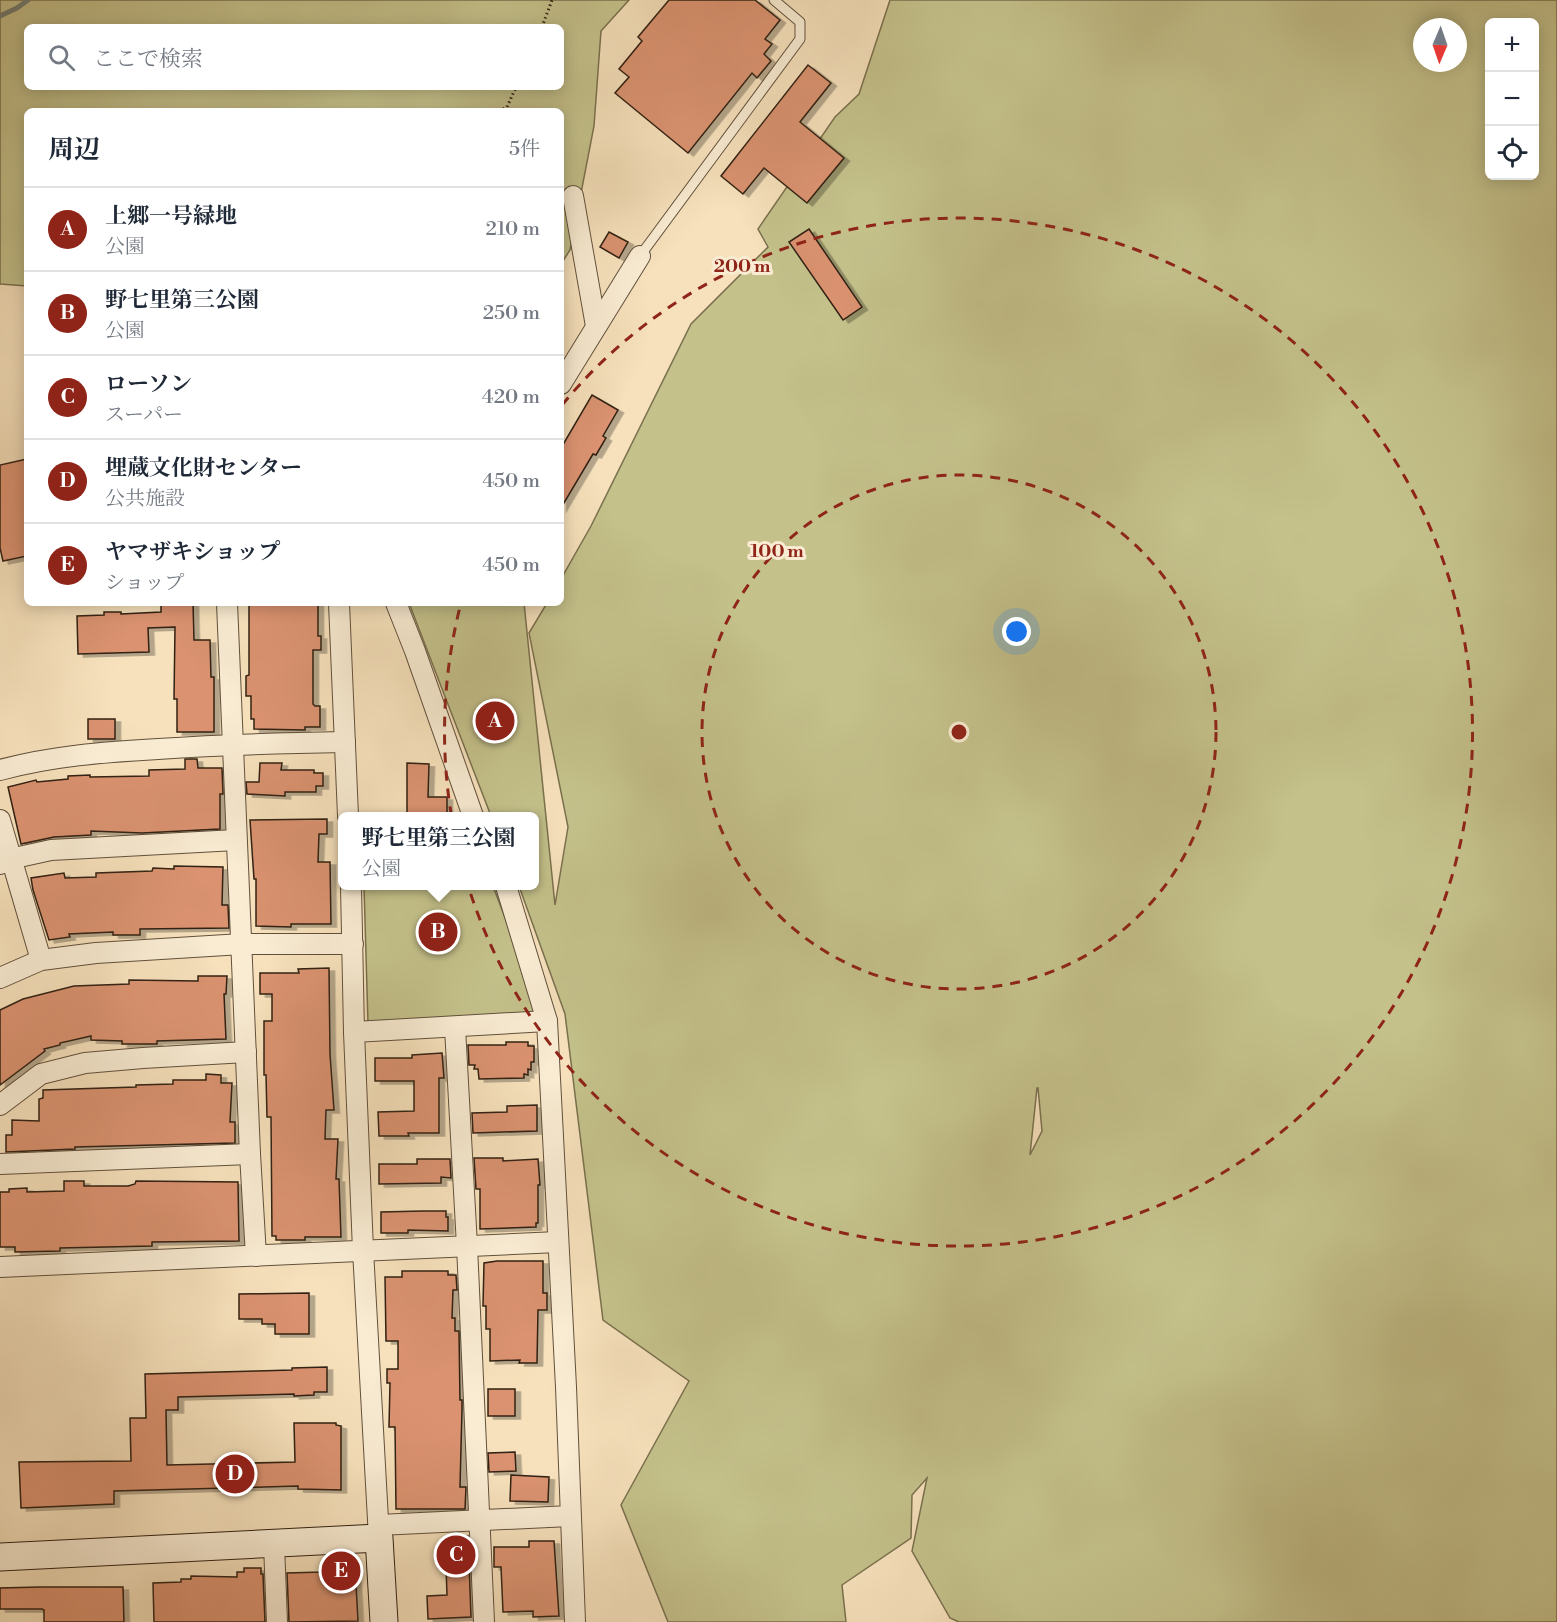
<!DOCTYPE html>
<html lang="ja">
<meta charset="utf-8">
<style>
:root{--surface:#fff;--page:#f2f2f3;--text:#1f2937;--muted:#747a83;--line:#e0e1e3;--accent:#8f2418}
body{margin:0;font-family:"Libre Bodoni","Noto Serif JP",serif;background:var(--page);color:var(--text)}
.controls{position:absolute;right:18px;top:18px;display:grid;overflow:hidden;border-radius:9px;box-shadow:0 3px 15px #0003}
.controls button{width:54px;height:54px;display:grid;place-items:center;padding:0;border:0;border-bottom:2px solid var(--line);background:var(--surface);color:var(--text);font:30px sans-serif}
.compass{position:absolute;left:1413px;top:18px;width:54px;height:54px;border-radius:50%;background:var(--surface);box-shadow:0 3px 15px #0003;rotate:182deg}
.you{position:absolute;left:1017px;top:632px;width:21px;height:21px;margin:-15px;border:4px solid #fff;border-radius:50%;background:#1a73e8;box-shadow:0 0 0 9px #1a73e833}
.badge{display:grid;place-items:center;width:39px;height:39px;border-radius:50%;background:var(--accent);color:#fff;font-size:20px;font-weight:700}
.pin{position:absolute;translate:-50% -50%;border:3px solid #fff;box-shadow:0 2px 6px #0006}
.popup{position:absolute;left:338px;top:812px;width:201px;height:78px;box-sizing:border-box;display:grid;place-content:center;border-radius:9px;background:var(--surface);filter:drop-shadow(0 2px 4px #0005);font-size:20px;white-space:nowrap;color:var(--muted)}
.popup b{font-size:22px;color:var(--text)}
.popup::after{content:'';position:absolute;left:50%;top:100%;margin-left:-12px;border:12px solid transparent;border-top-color:var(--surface)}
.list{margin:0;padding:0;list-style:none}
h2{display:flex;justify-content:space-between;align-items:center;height:78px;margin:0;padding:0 24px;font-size:26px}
h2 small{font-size:20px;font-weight:400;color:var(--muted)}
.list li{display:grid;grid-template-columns:39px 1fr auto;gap:18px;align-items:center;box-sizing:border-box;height:84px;padding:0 24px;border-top:2px solid var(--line)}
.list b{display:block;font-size:22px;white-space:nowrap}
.list p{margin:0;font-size:20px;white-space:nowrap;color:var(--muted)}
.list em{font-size:20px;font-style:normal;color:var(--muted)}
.icon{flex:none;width:33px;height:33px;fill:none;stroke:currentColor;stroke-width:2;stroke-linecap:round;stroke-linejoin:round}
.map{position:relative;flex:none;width:1557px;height:1622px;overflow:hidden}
.search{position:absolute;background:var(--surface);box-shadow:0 3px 15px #0003;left:24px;top:24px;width:540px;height:66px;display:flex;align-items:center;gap:15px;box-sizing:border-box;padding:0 21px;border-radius:9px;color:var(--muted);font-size:22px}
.panel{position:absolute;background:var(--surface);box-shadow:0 3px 15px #0003;left:24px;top:108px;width:540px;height:498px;border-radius:9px}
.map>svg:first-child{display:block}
.green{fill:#c4c18b;stroke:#7a704e;stroke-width:1.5;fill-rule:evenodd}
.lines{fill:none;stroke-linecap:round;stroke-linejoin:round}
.stream{stroke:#727e75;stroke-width:5}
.building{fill:#da926f;stroke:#302012;stroke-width:1.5;filter:url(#shadow)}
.lane-casing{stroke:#62503c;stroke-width:11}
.street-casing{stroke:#62503c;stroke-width:22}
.secondary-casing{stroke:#302012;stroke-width:29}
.path{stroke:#302012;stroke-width:3;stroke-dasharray:1.5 3;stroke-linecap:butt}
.lane{stroke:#f9ecd3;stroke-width:9}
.street{stroke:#f9ecd3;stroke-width:20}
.secondary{stroke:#f9ecd3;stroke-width:27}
.ring{fill:none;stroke:#8f2418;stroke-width:3;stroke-dasharray:10 8}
.centre{fill:#8f2418;stroke:#f9ecd3;stroke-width:3}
.ring-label{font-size:18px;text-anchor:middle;font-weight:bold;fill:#8f2418;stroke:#f9ecd3;stroke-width:6;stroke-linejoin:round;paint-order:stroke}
</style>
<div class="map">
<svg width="1557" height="1622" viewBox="0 0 1557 1622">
<defs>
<filter id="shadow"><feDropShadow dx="5.5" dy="3" stdDeviation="0" flood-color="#0004"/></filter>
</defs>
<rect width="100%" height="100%" fill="#f6e1bc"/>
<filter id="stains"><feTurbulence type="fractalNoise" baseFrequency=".00333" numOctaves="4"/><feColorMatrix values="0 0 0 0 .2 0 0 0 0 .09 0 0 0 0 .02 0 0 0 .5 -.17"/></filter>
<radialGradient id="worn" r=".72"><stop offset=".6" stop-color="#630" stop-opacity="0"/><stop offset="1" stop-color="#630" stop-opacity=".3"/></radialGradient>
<g class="green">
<path d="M0 0H629L601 31 594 126 570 250 561 264V111H27V286L0 284ZM27 27H561V87H27Z"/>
<path d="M890 0H1557V1622H959L950 1618 912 1551 927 1478 912 1495 911 1538 842 1585 846 1622H668L621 1505 689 1381 603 1320 565 1014 519 886H534V816H491L409 603H524L555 905 568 827 529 633 547 603H561V579L591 526 691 324 768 247 758 229 835 117 859 94ZM1490 22H1534V176H1490ZM1422 27H1458V63H1422ZM1038 1088 1042 1131 1030 1155 1037 1088Z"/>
<polygon points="364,886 493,886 543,1018 368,1024"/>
</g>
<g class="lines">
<polyline class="stream" points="0,16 17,8 28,0"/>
</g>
<g class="building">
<polygon points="669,0 755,0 780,20 765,39 772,44 764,54 771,61 757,78 752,73 688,153 615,93 629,77 619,69 642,41 638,37"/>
<polygon points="808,65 831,83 800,122 844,158 807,203 764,168 743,194 721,176"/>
<polygon points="809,229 862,307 843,320 789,242"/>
<polygon points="609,232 628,242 619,258 600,247"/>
<polygon points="592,395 618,410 603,436 606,438 596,455 593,454 561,508 561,448"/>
<polygon points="27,459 27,556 3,561 0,548 0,465"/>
<polygon points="161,603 193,603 194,640 210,640 211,677 214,677 214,732 177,732 177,699 174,699 175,627 148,628 149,652 78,654 77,616 104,615 104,612 121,612 121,614 161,612"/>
<polygon points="249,603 318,603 318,636 321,636 321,650 313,650 313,704 315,706 320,706 320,727 305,727 305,730 254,729 254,719 251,719 251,696 246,696 246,676 249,675"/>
<rect x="88" y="719" width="27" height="20"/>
<polygon points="185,759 197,759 198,768 222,768 223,794 220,794 220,829 142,833 91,831 91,835 54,837 21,844 8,787 36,780 37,782 68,779 68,776 90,775 90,777 149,776 149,770 185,769"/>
<polygon points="260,763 282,763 281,770 314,770 314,773 323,773 323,786 316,786 316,792 285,792 285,796 247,794 246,782 259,782"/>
<polygon points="407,763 429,764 428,797 447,797 447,816 407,816"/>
<polygon points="327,819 327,834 319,834 318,862 330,862 331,924 291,924 291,927 256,926 256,879 254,879 250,820"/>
<polygon points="174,866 223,867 222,905 228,905 229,928 140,929 140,935 113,935 113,932 69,934 70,937 49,940 33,890 31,878 64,873 65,878 96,877 96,873 152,871 153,868 174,869"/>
<polygon points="329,968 330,1054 334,1110 326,1110 325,1139 338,1139 336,1179 339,1179 341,1237 305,1237 305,1240 276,1240 276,1236 272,1236 271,1117 267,1117 266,1075 264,1075 264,1021 272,1021 272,994 260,994 260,973 299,973 298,969"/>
<polygon points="198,976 227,976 226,994 224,994 226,1039 157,1041 157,1044 122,1044 122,1041 91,1040 91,1036 60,1043 60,1045 44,1049 45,1051 0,1085 0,1010 23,999 74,986 129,984 129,980 198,981"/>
<polygon points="506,1042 528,1042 528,1046 534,1046 534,1062 531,1062 531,1070 528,1069 528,1075 524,1074 524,1078 479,1079 478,1069 474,1069 475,1065 469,1065 468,1045 506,1045"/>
<polygon points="442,1053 444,1078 439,1078 439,1133 408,1133 409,1136 379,1136 378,1112 414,1111 414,1081 375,1081 375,1058 412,1058 412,1055"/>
<polygon points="206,1074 221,1075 221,1083 232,1083 230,1122 235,1122 235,1143 75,1147 75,1149 6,1152 6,1135 12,1135 12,1120 39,1121 39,1099 43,1098 43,1090 136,1087 136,1085 173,1084 173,1080 206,1080"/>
<polygon points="537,1105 537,1131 473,1133 472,1113 507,1112 507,1106"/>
<polygon points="474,1158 503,1158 503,1161 538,1159 540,1185 538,1185 538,1223 536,1223 536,1227 480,1229 480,1189 476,1189"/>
<polygon points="417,1159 450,1159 451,1178 441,1177 441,1183 379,1184 379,1164 417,1164"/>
<polygon points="64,1181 84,1181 84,1186 128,1186 135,1184 136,1181 238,1182 239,1241 152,1242 152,1246 60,1248 60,1251 15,1252 15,1247 0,1247 0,1192 9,1192 9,1189 27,1188 27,1192 64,1191"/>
<polygon points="423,1211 446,1211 446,1217 448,1217 448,1231 408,1230 408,1233 381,1233 381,1212"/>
<polygon points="497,1261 543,1261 543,1293 547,1293 547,1310 538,1310 537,1363 519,1363 520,1360 490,1361 490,1329 486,1329 486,1306 483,1306 484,1263"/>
<polygon points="402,1271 448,1271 448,1275 456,1275 457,1290 453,1290 452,1318 455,1318 455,1331 459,1331 460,1400 462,1400 462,1409 460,1487 466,1487 465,1509 396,1509 395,1427 389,1427 390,1383 387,1383 387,1369 398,1369 398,1341 386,1341 385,1277 402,1277"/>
<polygon points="309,1293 309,1334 275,1334 275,1324 262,1324 262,1319 239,1319 239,1294"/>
<polygon points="327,1367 327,1392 314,1392 314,1395 294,1396 294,1394 178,1397 178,1410 166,1410 167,1465 295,1462 294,1423 336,1423 336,1425 341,1426 341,1490 298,1489 298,1486 114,1491 114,1504 21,1508 19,1462 131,1461 130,1418 146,1418 145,1374 292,1370 292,1368"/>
<rect x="488" y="1389" width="27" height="27"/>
<polygon points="515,1452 516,1471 489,1472 488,1453"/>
<polygon points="511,1475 549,1477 548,1502 510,1501"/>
<polygon points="468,1536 471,1617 428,1619 427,1596 447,1595 445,1537"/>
<polygon points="529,1541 554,1541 559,1616 533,1617 533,1611 503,1612 501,1567 494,1567 494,1547 529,1547"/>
<polygon points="322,1566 355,1566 358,1621 289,1622 287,1573 322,1572"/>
<polygon points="244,1568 261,1568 261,1574 263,1574 265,1622 154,1622 153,1583 181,1582 181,1579 191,1579 191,1576 237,1577 237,1572 244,1572"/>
<polygon points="40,1587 123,1587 124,1622 44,1622 44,1610 42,1609 0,1609 0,1588"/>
</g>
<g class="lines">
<defs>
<polyline id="lane" points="640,256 800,39 800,22 774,0"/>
<g id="street">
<polyline points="573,196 596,326"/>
<polyline points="561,384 640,256"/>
<polyline points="227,603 250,1154 256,1256"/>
<polyline points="339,603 348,816"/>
<polyline points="396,603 415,651 473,816"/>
<path d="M0 770C52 756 104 752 158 749 220 745 282 743 345 742"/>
<polyline points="0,820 41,960"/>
<polyline points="0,864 10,859 51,850 236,840"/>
<polyline points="351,886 354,1032 363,1250 379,1538"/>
<polyline points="506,886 547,1021 566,1387 575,1622"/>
<polyline points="0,978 41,960 96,953 242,944 353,944"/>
<polyline points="455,1028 467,1246 484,1622"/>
<polyline points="354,1032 547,1021"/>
<polyline points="0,1105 41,1074 85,1063 143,1058 246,1052"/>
<polyline points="0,1164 250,1154"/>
<polyline points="0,1267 558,1242"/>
<polyline points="379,1525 570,1516"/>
<polyline points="274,1544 277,1622"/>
</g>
<polyline id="secondary" points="0,1557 379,1538 384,1622"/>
</defs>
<use href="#lane" class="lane-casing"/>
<use href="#street" class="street-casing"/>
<use href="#secondary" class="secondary-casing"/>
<g class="path">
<polyline points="542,27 552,0"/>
<polyline points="499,111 507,107 516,87"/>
</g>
<use href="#lane" class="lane"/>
<use href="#street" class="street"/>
<use href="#secondary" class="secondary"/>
</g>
<g class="ring">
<circle cx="959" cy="732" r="257"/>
<path d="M562 405A514 514 0 1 1 461 603"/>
</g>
<circle cx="959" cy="732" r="9" class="centre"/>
<g class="ring-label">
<text x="742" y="272">200 m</text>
<text x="777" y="557">100 m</text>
</g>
<rect width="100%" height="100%" filter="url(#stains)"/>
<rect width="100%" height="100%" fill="url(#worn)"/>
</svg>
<div class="controls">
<button>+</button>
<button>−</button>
<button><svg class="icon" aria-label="locate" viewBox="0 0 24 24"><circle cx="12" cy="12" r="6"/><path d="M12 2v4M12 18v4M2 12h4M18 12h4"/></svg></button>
</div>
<svg class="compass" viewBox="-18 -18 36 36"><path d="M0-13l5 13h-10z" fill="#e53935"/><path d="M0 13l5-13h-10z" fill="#747a83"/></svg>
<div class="you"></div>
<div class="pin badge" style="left:495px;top:721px">A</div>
<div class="pin badge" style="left:438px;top:932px">B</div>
<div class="popup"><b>野七里第三公園</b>公園</div>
<div class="pin badge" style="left:456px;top:1555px">C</div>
<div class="pin badge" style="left:235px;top:1474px">D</div>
<div class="pin badge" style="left:341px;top:1571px">E</div>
<div class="search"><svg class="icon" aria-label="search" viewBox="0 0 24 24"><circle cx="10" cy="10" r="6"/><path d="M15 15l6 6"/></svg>ここで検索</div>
<section class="panel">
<h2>周辺<small>5件</small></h2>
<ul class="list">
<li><span class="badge">A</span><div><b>上郷一号緑地</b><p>公園</p></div><em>210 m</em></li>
<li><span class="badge">B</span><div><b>野七里第三公園</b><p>公園</p></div><em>250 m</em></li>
<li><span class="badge">C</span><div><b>ローソン</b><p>スーパー</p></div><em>420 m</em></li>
<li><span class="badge">D</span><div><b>埋蔵文化財センター</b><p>公共施設</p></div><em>450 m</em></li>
<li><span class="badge">E</span><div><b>ヤマザキショップ</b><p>ショップ</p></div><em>450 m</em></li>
</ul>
</section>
</div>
